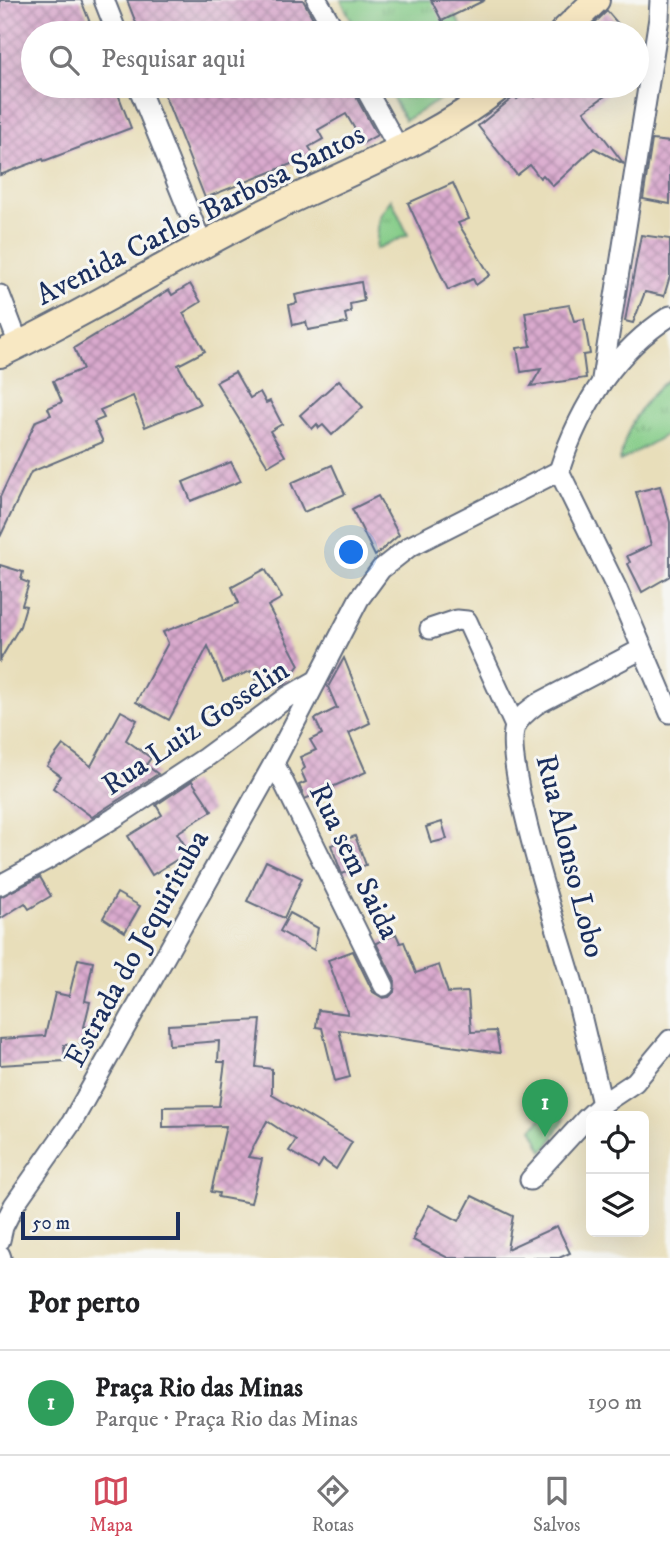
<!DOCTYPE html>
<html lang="pt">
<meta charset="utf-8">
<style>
:root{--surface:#fff;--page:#f2f2f2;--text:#202124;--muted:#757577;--line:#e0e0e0;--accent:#d1495b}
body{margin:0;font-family:"IM FELL DW Pica",serif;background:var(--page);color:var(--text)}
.controls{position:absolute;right:21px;bottom:21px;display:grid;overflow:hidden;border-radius:10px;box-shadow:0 7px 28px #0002}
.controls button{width:63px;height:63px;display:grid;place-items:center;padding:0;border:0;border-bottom:2px solid var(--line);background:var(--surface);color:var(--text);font:35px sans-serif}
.scale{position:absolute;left:21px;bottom:18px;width:159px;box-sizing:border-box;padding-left:7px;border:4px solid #1b2f5e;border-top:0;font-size:19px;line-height:24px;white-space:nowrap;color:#1b2f5e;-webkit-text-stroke:5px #f6f6f2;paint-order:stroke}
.you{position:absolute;left:352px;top:553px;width:24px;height:24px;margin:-18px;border:5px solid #fff;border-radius:50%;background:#1a73e8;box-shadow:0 0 0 10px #1a73e833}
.badge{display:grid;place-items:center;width:46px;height:46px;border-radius:50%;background:var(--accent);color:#fff;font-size:23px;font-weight:700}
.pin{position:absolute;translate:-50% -58px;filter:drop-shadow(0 2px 4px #0008)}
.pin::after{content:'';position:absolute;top:37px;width:24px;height:21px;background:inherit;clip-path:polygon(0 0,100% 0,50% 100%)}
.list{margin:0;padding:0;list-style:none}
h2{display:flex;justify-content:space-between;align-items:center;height:91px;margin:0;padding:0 28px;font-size:30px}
h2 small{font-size:23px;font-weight:400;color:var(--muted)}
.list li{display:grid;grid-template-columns:46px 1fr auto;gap:21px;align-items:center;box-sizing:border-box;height:105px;padding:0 28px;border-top:2px solid var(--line)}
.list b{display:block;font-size:26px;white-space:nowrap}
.list p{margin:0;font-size:23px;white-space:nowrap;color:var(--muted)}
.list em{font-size:23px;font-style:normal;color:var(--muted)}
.icon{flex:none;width:38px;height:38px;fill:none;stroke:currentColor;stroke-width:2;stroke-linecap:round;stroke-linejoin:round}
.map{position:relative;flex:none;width:670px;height:1258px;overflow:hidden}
.search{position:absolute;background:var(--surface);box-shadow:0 7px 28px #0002;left:21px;right:21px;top:21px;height:77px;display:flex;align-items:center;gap:18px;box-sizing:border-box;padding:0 24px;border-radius:38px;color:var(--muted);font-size:26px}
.sheet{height:196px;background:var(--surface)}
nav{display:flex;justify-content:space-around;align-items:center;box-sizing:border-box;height:98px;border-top:2px solid var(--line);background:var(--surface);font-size:19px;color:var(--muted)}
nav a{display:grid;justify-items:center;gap:4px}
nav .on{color:var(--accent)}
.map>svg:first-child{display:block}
.grass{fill:url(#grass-tufts);stroke:#507e73;stroke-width:2}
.building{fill:url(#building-cross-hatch)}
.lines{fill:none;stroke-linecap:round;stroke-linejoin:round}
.street-casing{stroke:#636c7e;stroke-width:23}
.secondary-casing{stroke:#636c7e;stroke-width:30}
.street{stroke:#fff;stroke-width:19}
.secondary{stroke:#f8e8c3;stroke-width:26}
.labels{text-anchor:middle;stroke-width:6;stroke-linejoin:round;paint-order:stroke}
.street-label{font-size:30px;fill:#1b2f5e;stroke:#f6f6f2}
</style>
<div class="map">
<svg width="670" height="1258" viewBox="0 0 670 1258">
<defs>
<pattern id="grass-tufts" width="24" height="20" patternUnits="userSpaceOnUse" patternTransform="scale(1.75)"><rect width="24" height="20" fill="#85cc88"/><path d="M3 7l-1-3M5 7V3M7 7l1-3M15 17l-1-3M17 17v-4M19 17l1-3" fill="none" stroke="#6ca672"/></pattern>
<pattern id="building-cross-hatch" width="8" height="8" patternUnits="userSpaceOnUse" patternTransform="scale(1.75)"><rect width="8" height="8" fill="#daaace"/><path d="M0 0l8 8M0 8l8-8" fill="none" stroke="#b08baa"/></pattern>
</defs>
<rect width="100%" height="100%" fill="#f6f6f2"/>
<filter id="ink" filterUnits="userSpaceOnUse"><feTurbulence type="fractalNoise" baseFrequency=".0143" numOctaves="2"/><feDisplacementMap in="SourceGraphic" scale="14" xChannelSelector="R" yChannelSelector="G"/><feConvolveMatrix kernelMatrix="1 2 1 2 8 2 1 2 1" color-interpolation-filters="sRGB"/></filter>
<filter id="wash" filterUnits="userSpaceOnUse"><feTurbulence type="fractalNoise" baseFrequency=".00686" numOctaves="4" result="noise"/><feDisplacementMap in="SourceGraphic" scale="28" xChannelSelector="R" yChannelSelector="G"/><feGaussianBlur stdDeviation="1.57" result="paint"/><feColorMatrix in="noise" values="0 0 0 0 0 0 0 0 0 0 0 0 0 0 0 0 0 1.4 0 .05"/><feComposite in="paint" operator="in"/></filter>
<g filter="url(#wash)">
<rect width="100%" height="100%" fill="#e8deba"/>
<g class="grass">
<polygon points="341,0 445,0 466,33 358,33"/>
<polygon points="386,86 456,86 436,102 405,120"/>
<polygon points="391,199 408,235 376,249 379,217"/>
<path d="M670 378V434L669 433 620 461C625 427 644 399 670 378Z"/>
<polygon points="559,1110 564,1119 549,1145 543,1151 532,1129 547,1112"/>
</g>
<g id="blocks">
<g class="building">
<polygon points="0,0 81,0 94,33 33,33 33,86 115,86 131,128 44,161 43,159 0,175"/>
<polygon points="127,0 303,0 321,33 140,33"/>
<polygon points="431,0 485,0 442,21"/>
<polygon points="607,11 626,33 584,33"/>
<polygon points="161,86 350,86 377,135 363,143 346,114 318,130 323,139 309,147 314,155 205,198"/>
<polygon points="549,86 619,86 584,111 624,164 594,148 553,186 543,175 540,178 530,165 517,175 478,126 515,96 517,99 529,90 535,97"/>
<polygon points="652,140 670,142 670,204 643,199"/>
<polygon points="453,183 469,219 458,223 490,275 476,285 473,279 448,290 408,203"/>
<polygon points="641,235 670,239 670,276 664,296 645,292 633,323 625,321"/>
<polygon points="361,282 364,301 350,304 351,312 345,314 347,323 308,330 306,322 293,325 289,305 297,303 295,295"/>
<polygon points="190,284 201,302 183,313 205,351 178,365 200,404 145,427 133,396 100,410 104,418 94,422 103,442 31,472 0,537 0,497 36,421 51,415 48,408 62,402 53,381 83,369 74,348 169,290 172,295"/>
<polygon points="569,305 574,321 584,319 590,354 583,355 586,378 531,386 541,369 521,372 517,348 531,346 525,312"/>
<polygon points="235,372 250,398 260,392 266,403 270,401 282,424 270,431 285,456 268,466 216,382"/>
<polygon points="339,380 363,407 332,435 323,425 319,428 317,424 312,429 300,415"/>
<polygon points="231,462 241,481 191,501 183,482"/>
<polygon points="332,465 345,494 304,512 291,483"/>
<polygon points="660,486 670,522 670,576 642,592 628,564 630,562 627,556 651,545 636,492"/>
<polygon points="378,496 399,535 375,556 352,509"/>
<polygon points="0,565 23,572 21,580 29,583 22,605 26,606 20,626 0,660"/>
<polygon points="265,569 282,598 268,606 299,665 285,684 280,687 278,684 262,692 251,671 223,682 208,646 169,720 136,702 168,643 163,632 239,603 232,587"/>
<polygon points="344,658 370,723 349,733 366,772 305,799 299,785 306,782 301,771 305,768 300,757 316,750 310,740 322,734 315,719 337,708 328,687"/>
<polygon points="121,711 137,720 126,740 151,758 146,765 158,774 92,817 53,788 61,776 47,766 63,745 91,766"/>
<polygon points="192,781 212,811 177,833 189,852 152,875 128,836 162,815 156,805"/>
<polygon points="442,822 447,839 431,843 426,827"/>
<polygon points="355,836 366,865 342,874 331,845"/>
<polygon points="266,861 302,878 284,918 247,901"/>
<polygon points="40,877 51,896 29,909 25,903 0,919 0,897"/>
<polygon points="117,893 140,906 125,932 103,918"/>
<polygon points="290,913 318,928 314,950 280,931"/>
<polygon points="396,934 400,943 404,942 416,973 439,965 448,993 468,992 471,1032 496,1031 500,1053 339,1030 350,1077 335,1081 322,1028 316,1027 318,1010 348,1014 328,960 353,951 373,992 383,998 389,997 394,992 395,981 376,943"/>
<polygon points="78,959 93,962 85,1001 90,1002 84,1027 104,1026 95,1044 64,1045 65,1061 0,1065 0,1039 45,1036 55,993 69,996"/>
<polygon points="261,1020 256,1067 272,1069 272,1095 352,1142 336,1169 323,1160 318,1168 289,1151 296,1140 267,1121 248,1157 262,1159 251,1203 218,1197 219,1193 211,1192 226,1126 163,1127 163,1107 219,1106 225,1062 218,1062 219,1041 169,1045 168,1025"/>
<polygon points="472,1196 513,1216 507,1249 557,1226 570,1253 559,1258 448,1258 413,1240 416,1235 414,1234 429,1205 459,1221"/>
</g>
</g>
</g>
<g filter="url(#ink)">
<use href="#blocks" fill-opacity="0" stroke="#636c7e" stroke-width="2"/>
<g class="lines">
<defs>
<g id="street">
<polyline points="104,0 117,33"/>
<polyline points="317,0 336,33"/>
<polyline points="138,86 202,244"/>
<polyline points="364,86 399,149"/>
<polyline points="0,295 19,345"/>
<path d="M670 316C614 352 579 409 559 471L617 589 670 713"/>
<polyline points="602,379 659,18 660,0"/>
<polyline points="430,629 457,620 467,621 515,726"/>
<polyline points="274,763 384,986"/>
<polyline points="0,885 48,859 114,818 205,758 289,696 317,680 359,599 381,569 409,547 559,471"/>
<path d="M602 1104C592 1063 583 1021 572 980 559 935 502 762 515 727 519 717 529 710 537 704L642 649"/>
<polyline points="530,1180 586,1119 602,1104 635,1082 670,1040"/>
<polyline points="0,1240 3,1227 14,1205 72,1122 274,763 316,682"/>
<polyline points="0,1255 1,1258"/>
</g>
<g id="secondary">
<polyline points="562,33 596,0"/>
<path d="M0 354C88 312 171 260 258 216 339 175 429 144 501 86"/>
</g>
</defs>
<use href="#street" class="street-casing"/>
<use href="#secondary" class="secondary-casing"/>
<use href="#street" class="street"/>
<use href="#secondary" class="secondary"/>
</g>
</g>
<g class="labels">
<g class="street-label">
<text transform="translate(200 214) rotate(-27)" y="10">Avenida Carlos Barbosa Santos</text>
<text transform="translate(195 727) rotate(-34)" y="10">Rua Luiz Gosselin</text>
<text transform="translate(571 856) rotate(76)" y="10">Rua Alonso Lobo</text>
<text transform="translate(355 861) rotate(64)" y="10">Rua sem Saida</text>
<text transform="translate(136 948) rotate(-61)" y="10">Estrada do Jequirituba</text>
</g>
</g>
</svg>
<div class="controls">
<button><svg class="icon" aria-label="locate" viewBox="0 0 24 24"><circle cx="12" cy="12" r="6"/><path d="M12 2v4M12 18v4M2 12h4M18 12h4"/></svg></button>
<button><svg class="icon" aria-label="layers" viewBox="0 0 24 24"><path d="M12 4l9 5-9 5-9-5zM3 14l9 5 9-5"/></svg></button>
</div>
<div class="scale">50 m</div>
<div class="you"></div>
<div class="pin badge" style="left:545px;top:1137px;background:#2e9e5b">1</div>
<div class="search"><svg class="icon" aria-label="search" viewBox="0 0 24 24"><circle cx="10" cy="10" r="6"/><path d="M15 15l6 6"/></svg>Pesquisar aqui</div>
</div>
<section class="sheet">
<h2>Por perto<small></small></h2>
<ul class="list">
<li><span class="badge" style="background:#2e9e5b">1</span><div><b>Praça Rio das Minas</b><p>Parque · Praça Rio das Minas</p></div><em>190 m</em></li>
</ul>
</section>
<nav>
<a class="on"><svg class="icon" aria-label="map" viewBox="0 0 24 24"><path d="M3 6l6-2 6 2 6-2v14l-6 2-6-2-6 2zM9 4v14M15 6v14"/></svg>Mapa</a>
<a><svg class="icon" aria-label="directions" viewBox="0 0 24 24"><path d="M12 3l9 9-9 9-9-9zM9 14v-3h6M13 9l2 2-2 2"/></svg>Rotas</a>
<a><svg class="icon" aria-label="saved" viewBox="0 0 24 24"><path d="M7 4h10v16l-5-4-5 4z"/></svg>Salvos</a>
</nav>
